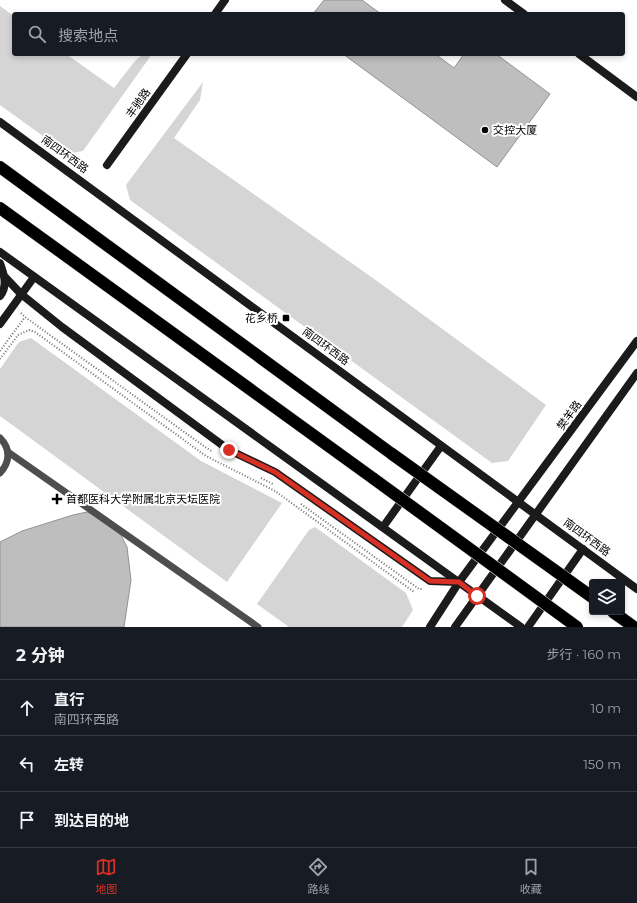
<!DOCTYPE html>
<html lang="zh">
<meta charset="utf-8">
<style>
:root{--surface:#171b24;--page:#20242c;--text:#f1f3f6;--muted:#9ea1a6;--line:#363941;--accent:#d93025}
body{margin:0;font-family:Montserrat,"Noto Sans SC",sans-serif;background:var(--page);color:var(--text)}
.controls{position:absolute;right:12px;bottom:12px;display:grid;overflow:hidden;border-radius:4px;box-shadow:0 2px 6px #0003}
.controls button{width:36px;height:36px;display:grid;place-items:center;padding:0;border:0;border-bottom:1px solid var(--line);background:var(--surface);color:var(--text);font:20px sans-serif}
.stop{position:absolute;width:12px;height:12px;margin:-9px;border:3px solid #d93025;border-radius:50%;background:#fff}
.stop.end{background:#d93025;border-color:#fff;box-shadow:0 1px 4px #0008}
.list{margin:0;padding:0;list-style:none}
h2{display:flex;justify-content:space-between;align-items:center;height:52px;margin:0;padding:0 16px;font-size:17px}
h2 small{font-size:13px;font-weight:400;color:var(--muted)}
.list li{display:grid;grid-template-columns:26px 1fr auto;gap:12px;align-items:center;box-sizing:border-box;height:56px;padding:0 16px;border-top:1px solid var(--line)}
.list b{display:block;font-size:15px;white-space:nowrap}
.list p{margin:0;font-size:13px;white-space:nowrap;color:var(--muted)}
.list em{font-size:13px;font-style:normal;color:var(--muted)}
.icon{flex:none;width:22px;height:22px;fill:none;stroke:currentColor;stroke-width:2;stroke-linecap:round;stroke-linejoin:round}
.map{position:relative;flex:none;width:637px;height:627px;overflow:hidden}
.search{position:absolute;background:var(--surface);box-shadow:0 2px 6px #0003;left:12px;right:12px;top:12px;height:44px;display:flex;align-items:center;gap:10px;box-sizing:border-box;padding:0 14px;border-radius:4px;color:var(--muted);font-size:15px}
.sheet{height:220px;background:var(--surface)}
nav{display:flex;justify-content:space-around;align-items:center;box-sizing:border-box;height:56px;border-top:1px solid var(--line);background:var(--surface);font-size:11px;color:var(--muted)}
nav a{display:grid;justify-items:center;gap:2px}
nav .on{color:var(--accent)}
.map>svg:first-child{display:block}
.green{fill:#d5d5d5}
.building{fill:#bebebe;stroke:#929292}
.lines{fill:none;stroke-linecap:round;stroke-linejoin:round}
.highway-casing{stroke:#dbdbdb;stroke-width:13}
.path{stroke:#707070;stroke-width:2;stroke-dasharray:1 2;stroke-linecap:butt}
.lane{stroke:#4e4e4e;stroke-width:7}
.secondary{stroke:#1b1b1b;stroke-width:8}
.highway{stroke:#000;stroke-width:12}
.highway-bridge-casing{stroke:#dbdbdb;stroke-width:13;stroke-linecap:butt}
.highway-bridge{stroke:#000;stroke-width:12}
.route{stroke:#d93025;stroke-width:5}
.poi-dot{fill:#000;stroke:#fff;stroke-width:1.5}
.labels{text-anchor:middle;stroke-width:4;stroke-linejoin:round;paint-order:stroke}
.street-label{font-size:11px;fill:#000;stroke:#fff}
.poi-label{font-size:11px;fill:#000;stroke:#fff;text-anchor:start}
</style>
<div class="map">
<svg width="637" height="627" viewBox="0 0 637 627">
<rect width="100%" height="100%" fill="#fff"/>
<g class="green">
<polygon points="0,6 14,16 14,54 66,54 114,88 135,61 143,54 152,54 83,151 68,154 0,105"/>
<polygon points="203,82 200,100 174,138 377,281 546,405 508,461 492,463 130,200 126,185"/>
<polygon points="31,338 201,461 282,503 227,582 0,416 0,369 19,342"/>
<polygon points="315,527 406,593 413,610 402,627 289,627 257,604 309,530"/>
</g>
<g class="building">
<polygon points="324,0 362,0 381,14 313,14"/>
<polygon points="343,54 435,54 454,68 464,54 496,54 550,94 497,167"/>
<polygon points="87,512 96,515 121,535 127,547 131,580 124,627 0,627 0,542 22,531 73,515"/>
</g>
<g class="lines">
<defs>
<g id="highway">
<polyline points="0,167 392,454"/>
<polyline points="0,208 374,479"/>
<polyline points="613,612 634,627"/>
</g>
</defs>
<use href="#highway" class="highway-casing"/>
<g class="path">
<polyline points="21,313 25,317 205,447 213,452"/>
<polyline points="0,351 25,317"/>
<polyline points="0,359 18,335 29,330 35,332 206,456 275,491 414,592"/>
<polyline points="261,478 273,484"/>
<polyline points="301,504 419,589 423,589"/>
</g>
<g class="lane">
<path d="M0 438C11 449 10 462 0 473"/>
<polyline points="8,452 258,627"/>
</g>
<g class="secondary">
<polyline points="505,0 524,14"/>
<polyline points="215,14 225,0"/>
<polyline points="579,54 637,97"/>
<polyline points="0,122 637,589"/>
<polyline points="107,165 187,54"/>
<polyline points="0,252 521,627"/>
<path d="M0 263C4 274 8 286 0 296"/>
<polyline points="5,277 21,294 62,327 229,450 275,472 430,581 458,582"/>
<polyline points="0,324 34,277"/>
<polyline points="383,527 441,446"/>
<polyline points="430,627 459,582 637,341"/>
<polyline points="455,627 637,373"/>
<polyline points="528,627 583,549"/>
</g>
<use href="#highway" class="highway"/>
<defs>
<g id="highway-bridge">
<polyline points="392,454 592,597"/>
<polyline points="374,479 577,627"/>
</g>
</defs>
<use href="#highway-bridge" class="highway-bridge-casing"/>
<use href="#highway-bridge" class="highway-bridge"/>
</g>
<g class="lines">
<polyline class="route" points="229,450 275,472 430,581 459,582 477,596"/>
</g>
<g class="poi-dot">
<circle cx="485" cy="130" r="4"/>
<rect x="282" y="314" width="8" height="8" rx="2"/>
<path d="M55 493h4v4h4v4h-4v4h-4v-4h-4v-4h4z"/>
</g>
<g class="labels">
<g class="street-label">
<text transform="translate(138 103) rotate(-55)" y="4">丰驰路</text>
<text transform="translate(65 154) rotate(36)" y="4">南四环西路</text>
<text transform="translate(326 346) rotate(36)" y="4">南四环西路</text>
<text transform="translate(569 415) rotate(-54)" y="4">樊羊路</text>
<text transform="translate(587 537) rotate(36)" y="4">南四环西路</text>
</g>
<g class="poi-label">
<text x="493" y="134">交控大厦</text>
<text x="278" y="322" text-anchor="end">花乡桥</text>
<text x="66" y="503">首都医科大学附属北京天坛医院</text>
</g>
</g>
</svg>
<div class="controls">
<button><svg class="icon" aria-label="layers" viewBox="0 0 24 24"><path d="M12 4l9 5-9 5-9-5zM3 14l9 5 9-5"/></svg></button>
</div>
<div class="stop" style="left:477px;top:596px"></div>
<div class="stop end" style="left:229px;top:450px"></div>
<div class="search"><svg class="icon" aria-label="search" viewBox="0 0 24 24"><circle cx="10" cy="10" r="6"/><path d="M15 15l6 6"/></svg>搜索地点</div>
</div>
<section class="sheet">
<h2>2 分钟<small>步行 · 160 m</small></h2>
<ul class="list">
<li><svg class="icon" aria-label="ahead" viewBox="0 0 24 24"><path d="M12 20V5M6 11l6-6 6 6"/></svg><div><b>直行</b><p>南四环西路</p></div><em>10 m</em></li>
<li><svg class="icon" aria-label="left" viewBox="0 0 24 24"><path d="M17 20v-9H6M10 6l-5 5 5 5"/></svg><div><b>左转</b></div><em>150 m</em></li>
<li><svg class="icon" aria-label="arrive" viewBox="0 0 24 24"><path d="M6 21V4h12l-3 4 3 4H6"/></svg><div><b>到达目的地</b></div></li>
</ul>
</section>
<nav>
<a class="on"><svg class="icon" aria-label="map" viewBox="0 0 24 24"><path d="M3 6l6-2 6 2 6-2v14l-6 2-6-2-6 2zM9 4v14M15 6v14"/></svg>地图</a>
<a><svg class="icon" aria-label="directions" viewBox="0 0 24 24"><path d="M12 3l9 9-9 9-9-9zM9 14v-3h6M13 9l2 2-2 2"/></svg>路线</a>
<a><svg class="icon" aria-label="saved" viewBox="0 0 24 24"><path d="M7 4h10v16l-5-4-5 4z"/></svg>收藏</a>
</nav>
